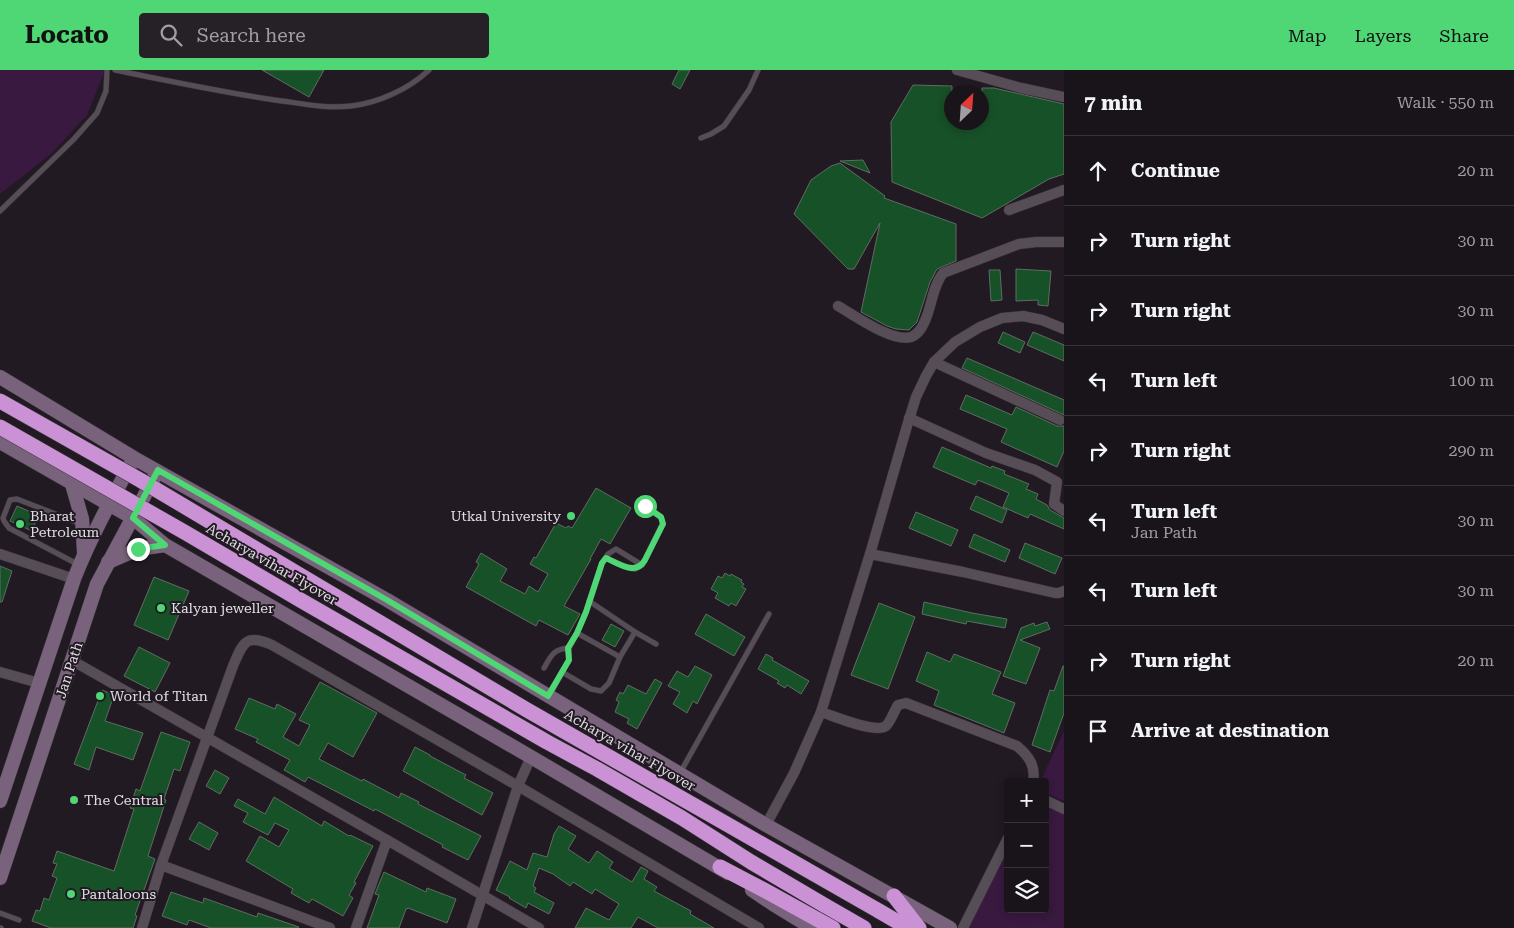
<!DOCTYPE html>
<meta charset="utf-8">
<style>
:root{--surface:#19141a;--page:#262127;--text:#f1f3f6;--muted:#9f9ea2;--line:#373339;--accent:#4fd675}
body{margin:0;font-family:"Roboto Serif",serif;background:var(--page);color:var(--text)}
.controls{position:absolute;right:15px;bottom:15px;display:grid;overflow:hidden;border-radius:5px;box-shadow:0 2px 8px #0003}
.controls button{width:45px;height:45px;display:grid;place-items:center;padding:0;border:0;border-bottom:1px solid var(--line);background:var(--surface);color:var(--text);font:25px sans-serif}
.compass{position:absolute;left:944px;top:15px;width:45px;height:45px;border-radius:50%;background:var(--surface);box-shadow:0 2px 8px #0003;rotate:25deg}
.stop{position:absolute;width:15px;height:15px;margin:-11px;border:4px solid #4fd675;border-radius:50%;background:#fff}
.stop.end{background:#4fd675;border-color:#fff;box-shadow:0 1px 5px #0008}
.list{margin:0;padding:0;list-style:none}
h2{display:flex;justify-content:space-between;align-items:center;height:65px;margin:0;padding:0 20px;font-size:21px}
h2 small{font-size:16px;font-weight:400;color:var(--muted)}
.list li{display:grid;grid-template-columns:32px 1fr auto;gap:15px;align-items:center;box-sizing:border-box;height:70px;padding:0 20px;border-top:1px solid var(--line)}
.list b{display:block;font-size:19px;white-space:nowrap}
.list p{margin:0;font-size:16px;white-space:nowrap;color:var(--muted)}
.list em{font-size:16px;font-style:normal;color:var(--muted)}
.icon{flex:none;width:28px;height:28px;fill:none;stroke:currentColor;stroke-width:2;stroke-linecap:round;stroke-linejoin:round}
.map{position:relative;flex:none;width:1064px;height:858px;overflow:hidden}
header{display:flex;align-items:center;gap:30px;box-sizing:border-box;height:70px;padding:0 25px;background:var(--accent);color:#111}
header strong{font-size:24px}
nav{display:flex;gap:28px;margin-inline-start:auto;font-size:18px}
.search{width:350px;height:45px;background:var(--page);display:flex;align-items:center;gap:12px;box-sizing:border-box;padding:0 18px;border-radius:5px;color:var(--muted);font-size:19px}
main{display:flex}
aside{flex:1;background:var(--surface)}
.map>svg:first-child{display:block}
.green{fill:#39193f}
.building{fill:#175128;stroke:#606c62}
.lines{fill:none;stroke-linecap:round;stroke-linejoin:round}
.lane-casing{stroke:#3a343b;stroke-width:6}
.street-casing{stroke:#3a343b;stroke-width:11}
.secondary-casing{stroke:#3a343b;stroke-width:15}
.highway-casing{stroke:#3a343b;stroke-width:16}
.lane{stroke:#564d57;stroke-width:5}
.street{stroke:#564d57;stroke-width:10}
.secondary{stroke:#79627c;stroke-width:14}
.highway{stroke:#ca92d4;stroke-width:15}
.highway-bridge-casing{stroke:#3a343b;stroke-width:16;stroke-linecap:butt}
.highway-bridge{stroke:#ca92d4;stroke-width:15}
.route{stroke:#4fd675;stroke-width:6}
.poi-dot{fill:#4fd675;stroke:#211a23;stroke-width:2}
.labels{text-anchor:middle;stroke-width:4;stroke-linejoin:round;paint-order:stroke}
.poi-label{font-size:14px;fill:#e1dce2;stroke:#211a23;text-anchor:start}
.street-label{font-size:14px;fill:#e1dce2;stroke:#211a23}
</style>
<header>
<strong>Locato</strong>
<div class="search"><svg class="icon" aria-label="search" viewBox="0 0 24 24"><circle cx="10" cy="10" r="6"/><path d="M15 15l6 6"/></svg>Search here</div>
<nav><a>Map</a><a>Layers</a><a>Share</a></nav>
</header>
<main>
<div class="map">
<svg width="1064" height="858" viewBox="0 0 1064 858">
<rect width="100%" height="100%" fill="#211a23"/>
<g class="green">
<polygon points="0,0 105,0 87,45 52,83 0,124"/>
<polygon points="1064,661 1064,731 1045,723 1045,712 1040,712"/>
<polygon points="1045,738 1064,741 1064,858 966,858 1008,781 1008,839 1045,839"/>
</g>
<g class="building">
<polygon points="262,0 324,0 309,27"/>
<polygon points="679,0 690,0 680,19 672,14"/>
<polygon points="913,15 952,16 952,52 982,52 982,18 994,18 1064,34 1064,104 1049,109 982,148 892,112 891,52"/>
<polygon points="863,90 870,103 840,91"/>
<polygon points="840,93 885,126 884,128 956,154 956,191 937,199 930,212 917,252 909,260 896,259 887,256 861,242 880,153 854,199 848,199 794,144 811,110 831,96"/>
<polygon points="1016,199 1051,201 1048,236 1038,235 1038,230 1016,231"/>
<polygon points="989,200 1000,200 1002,230 991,231"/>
<polygon points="1003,262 1025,272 1020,283 998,273"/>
<polygon points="1033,262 1064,275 1064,291 1027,275"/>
<polygon points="967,288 1064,330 1064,345 962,298"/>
<polygon points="966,325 1012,345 1016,337 1057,356 1064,356 1064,381 1057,397 1001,372 1007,359 960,339"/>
<polygon points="942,377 991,398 992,396 1005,401 1004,404 1029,414 1026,419 1038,424 1036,429 1047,435 1050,440 1064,448 1064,459 1030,444 1028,448 1003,437 1009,423 978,410 975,415 933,397"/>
<polygon points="596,418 631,438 610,474 601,469 590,489 591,489 564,536 580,544 568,565 539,550 536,556 466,517 479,494 476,492 481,483 507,499 500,511 525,524 529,516 538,522 548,504 530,494 534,487 536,488 556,453 566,458 568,456 572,458"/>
<polygon points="976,426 1007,440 1002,453 970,439"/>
<polygon points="17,436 38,445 32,461 10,451"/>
<polygon points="916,442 958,460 951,476 909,458"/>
<polygon points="974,464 1010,480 1005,492 969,477"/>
<polygon points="1025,473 1062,488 1055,504 1019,488"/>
<polygon points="0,496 12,501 2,532 0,532"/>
<polygon points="725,503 730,506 731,504 742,510 741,512 744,514 742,517 746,519 736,536 731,533 729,536 715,528 718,523 711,519 718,506 722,508"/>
<polygon points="154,507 189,521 168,570 134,555"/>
<polygon points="924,532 972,543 1007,549 1005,558 967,551 966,554 922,544"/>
<polygon points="879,533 915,547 888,619 851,605"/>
<polygon points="706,544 745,567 734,586 695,564"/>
<polygon points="1047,552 1050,559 1020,570 1040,578 1026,614 1003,606 1021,558 1034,553 1035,556"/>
<polygon points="611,554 624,561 615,577 602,570"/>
<polygon points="139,577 170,593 155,622 124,606"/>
<polygon points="927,582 950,592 954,584 1001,602 992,624 1015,633 1004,663 934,635 939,621 916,611"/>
<polygon points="766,584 773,588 772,590 809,611 801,624 787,615 785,618 777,613 779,611 758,599"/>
<polygon points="695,596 712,605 697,634 693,631 687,643 673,634 680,622 668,616 677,601 688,607"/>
<polygon points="1063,596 1064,596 1064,643 1050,682 1032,675 1050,620 1054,621"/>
<polygon points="655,609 662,613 637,659 627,653 629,649 615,642 619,632 616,630 620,622 623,624 628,615 646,624"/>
<polygon points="320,612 377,643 353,687 328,673 319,689 362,711 363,709 399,728 401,723 419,732 418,734 481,766 468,790 442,777 443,775 375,739 374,741 308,707 305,712 284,700 290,690 256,672 258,669 235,659 249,628 275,639 277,634 296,644 283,667 299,676 310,655 299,650"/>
<polygon points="102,620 114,625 105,651 143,663 133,690 96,677 89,700 74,694"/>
<polygon points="161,662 190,672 180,701 174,699 164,729 166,730 148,786 155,789 135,845 137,846 133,858 51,858 32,851 36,840 40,841 44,828 49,830 57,808 52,806 57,794 53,793 57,781 114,801 134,739 130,738 136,719 140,721"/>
<polygon points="415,677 430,685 430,686 466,705 464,708 493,723 482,745 403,701"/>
<polygon points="215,700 229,708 220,724 206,716"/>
<polygon points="274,727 322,756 324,751 349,766 350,765 373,776 354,812 356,813 349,825 353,828 343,846 312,829 309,833 291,823 293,819 246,791 260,766 279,777 289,760 275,753 268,765 243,752 248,743 234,736 238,729 265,744"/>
<polygon points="199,752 218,763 209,780 189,769"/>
<polygon points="559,756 576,766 568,779 589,793 597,781 613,792 609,798 632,812 641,797 648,801 644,809 657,817 654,821 691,841 690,844 714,858 658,858 638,847 631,858 575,858 586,838 609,850 619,834 595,819 592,824 573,812 570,816 553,804 539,798 533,816 536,818 534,822 554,833 549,844 528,833 526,838 509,828 510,827 496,820 510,791 527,800 533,783 547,787 554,764"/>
<polygon points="384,802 426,822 427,818 456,829 447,853 408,838 407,839 406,839 399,858 367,858 379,825 375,824"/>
<polygon points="171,822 203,833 204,828 257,847 258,843 299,857 298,858 211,858 189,850 187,855 162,846"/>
</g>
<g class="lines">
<defs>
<g id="lane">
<path d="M115 0C168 11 221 22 275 30 299 33 326 39 351 36 378 33 409 19 429 0"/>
<polyline points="701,68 711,64 724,56 749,20 758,0"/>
<polyline points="0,141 74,69 97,43 106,21 107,0"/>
<polyline points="606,488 629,498 635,499 642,495 663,453 661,447 645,436"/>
<polyline points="79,495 9,458 4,451 3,448 10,430 17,429 81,454"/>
<polyline points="589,531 635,562 656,574"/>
<polyline points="577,563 620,587"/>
<path d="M544 598C551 586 553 579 569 578"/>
<polyline points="562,602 591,619 601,621 609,613 620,587 635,562"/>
<polyline points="549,626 569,590 569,578 577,563 586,542 602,493 608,484 616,479 642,495"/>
<polyline points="680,703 769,544"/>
<polyline points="0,843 19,850"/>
<polyline points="0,858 1,858"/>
</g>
<g id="street">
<polyline points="957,0 1021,18 1064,27"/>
<polyline points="1009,140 1064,120"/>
<path d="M838 236C854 245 893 273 911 267 917 265 922 258 924 253 932 237 932 217 943 203L1019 174 1036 172H1064"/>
<polyline points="934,292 1060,350"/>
<polyline points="909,348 986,383 1035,400 1057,412 1054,434 1064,441"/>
<polyline points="0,484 74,509"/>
<polyline points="870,484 963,502 1055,523 1059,523 1064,521"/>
<polyline points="73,591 387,770 539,858"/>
<polyline points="0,602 39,613"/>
<path d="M821 642C834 646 875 664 886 656 891 651 894 641 898 635L906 633 1017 676C1029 686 1036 696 1033 712"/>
<polyline points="1045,730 1064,739"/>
<polyline points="766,755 794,703 821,642 870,484 907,356 916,327 926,306 934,292 955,272 980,257 1002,248 1023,246 1042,250 1064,259"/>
<polyline points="161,795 330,858"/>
<path d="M142 858 161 795 233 596C243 573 245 563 272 575L518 716 531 687"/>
<polyline points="356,858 387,770"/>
<polyline points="472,858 518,716 759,858"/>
<polyline points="963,858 1008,768"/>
</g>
<g id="secondary">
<polyline points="0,307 134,388 387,530 766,755 950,858"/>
<polyline points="0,372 133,448 165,475 531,687 728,803"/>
<polyline points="72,414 82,449 84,482"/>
<polyline points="108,492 138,479 165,475"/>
<path d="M0 731 74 509C90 468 111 430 132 392"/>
<polyline points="0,808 97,514 155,406"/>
<polyline points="752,820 773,834 812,858"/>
</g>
<g id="highway">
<polyline points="720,797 764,820 833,858"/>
<polyline points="894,826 919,858"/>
<polyline points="824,835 864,858"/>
<polyline points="879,841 908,858"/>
</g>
</defs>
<use href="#lane" class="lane-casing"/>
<use href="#street" class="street-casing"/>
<use href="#secondary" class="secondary-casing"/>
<use href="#highway" class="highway-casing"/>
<use href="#lane" class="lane"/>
<use href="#street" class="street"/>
<use href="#secondary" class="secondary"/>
<use href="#highway" class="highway"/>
<defs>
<g id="highway-bridge">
<polyline points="0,331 140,410 527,640 879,841"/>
<polyline points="0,357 186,463 302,531 547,672 597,699 682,748 751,792 824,835"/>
</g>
</defs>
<use href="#highway-bridge" class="highway-bridge-casing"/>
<use href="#highway-bridge" class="highway-bridge"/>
</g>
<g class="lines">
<path class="route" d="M138 479 165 475 133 448 158 400 387 530 548 626 569 590 568 578 577 563 586 542 602 493 606 488C619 494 636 506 645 490L663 454 661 447 645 436"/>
</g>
<g class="poi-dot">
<circle cx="571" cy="446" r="5"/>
<circle cx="20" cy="454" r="5"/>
<circle cx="161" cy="538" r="5"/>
<circle cx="100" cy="626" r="5"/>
<circle cx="74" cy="730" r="5"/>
<circle cx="71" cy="824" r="5"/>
</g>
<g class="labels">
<g class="poi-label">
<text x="30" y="451">Bharat<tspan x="30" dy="16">Petroleum</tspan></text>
<text x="561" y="451" text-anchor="end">Utkal University</text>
<text x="171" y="543">Kalyan jeweller</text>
<text x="110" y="631">World of Titan</text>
<text x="84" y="735">The Central</text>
<text x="81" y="829">Pantaloons</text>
</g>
<g class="street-label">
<text transform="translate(272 494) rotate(30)" y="5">Acharya vihar Flyover</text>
<text transform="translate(69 600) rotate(-72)" y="5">Jan Path</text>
<text transform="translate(630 680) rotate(30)" y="5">Acharya vihar Flyover</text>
</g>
</g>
</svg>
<div class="controls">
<button>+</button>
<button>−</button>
<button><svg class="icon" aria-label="layers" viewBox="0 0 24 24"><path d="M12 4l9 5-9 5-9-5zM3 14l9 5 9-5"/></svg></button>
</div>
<svg class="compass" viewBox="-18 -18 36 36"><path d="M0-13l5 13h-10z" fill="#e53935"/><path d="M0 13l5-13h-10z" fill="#9f9ea2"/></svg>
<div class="stop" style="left:645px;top:436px"></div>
<div class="stop end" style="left:138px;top:479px"></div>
</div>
<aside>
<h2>7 min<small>Walk · 550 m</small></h2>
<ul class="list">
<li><svg class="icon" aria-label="ahead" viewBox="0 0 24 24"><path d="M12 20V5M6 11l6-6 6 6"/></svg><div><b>Continue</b></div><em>20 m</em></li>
<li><svg class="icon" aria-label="right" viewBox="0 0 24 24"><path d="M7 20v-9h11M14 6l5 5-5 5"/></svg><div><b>Turn right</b></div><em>30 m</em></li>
<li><svg class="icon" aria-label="right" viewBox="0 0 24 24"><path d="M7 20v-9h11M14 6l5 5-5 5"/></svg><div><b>Turn right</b></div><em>30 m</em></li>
<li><svg class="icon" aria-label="left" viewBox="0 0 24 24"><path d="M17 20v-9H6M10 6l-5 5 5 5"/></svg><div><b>Turn left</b></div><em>100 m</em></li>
<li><svg class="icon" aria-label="right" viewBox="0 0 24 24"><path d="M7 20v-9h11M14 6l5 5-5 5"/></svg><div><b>Turn right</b></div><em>290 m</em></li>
<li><svg class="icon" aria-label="left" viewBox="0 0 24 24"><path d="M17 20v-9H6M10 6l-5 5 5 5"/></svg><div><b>Turn left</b><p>Jan Path</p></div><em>30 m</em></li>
<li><svg class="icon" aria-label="left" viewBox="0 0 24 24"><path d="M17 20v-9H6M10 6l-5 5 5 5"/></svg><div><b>Turn left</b></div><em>30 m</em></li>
<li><svg class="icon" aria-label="right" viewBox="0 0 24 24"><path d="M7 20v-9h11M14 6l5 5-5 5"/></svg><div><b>Turn right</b></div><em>20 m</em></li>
<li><svg class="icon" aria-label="arrive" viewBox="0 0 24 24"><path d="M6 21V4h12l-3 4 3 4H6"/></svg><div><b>Arrive at destination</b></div></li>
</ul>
</aside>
</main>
